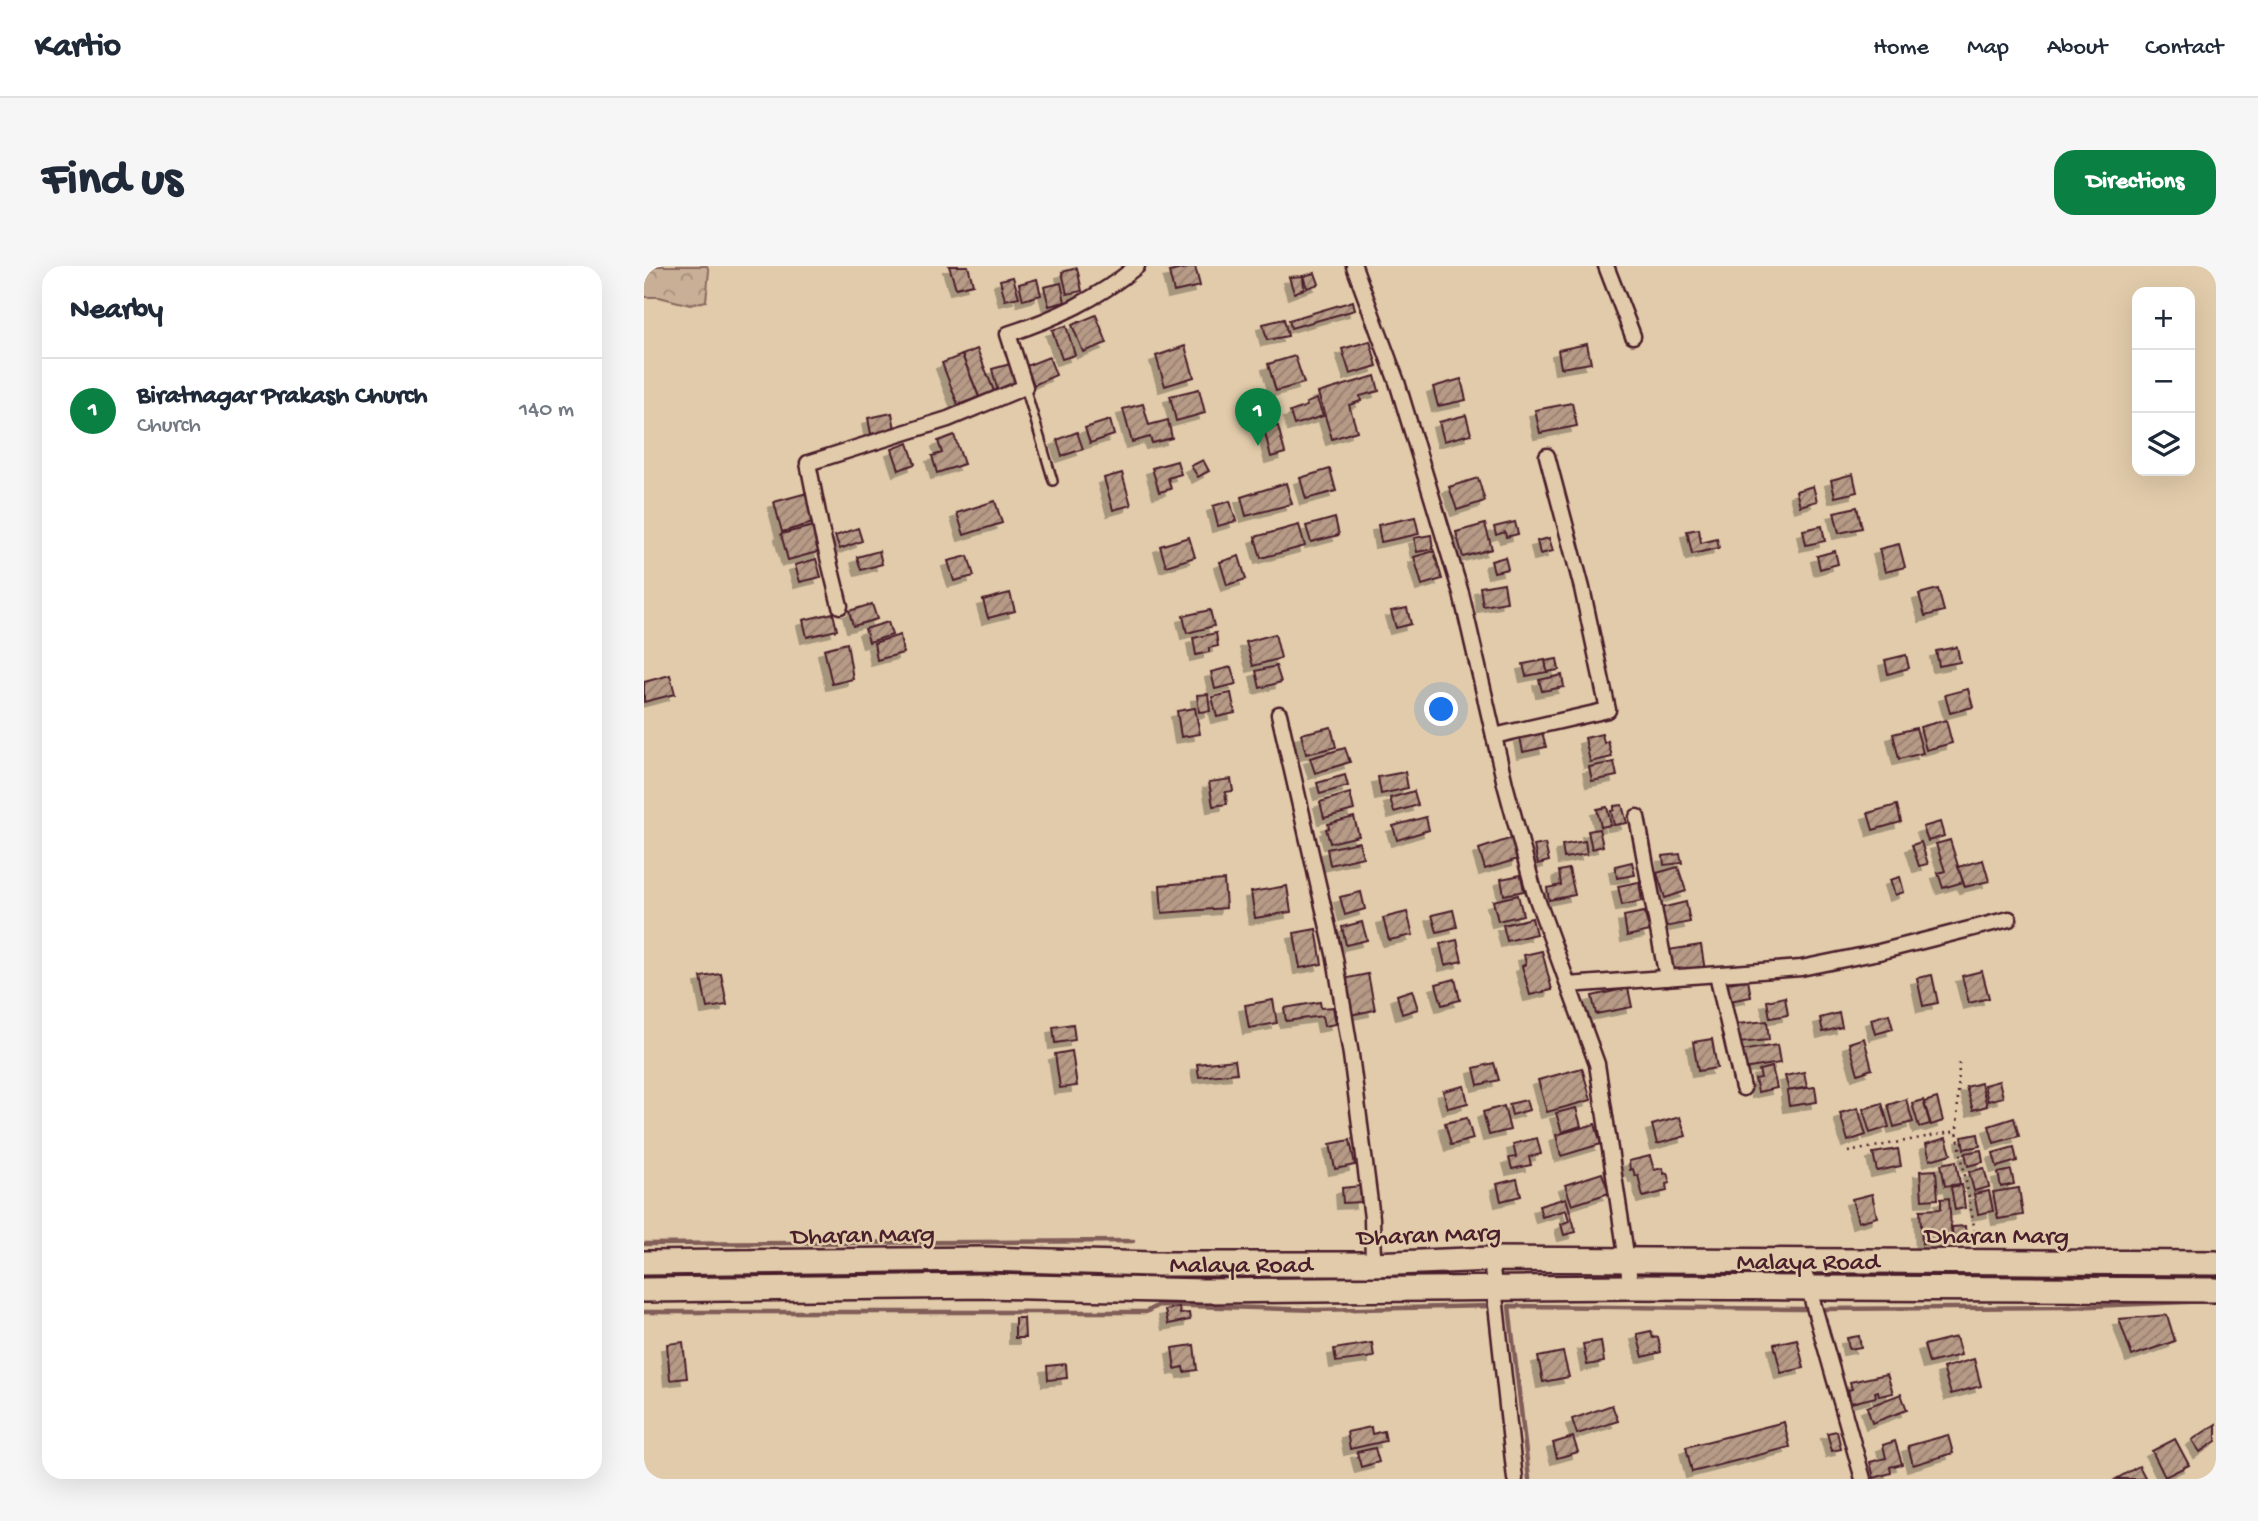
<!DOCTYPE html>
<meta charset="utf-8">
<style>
:root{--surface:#fff;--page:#f6f6f7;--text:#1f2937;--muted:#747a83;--line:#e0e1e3;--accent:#0b8043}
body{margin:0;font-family:"Gochi Hand",sans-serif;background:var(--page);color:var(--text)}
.controls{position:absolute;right:21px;top:21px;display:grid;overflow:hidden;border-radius:14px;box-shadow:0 7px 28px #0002}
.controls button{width:63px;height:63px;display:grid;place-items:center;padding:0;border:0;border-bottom:2px solid var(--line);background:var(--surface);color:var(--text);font:35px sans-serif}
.you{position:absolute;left:798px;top:444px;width:24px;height:24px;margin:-18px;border:5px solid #fff;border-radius:50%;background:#1a73e8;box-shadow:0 0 0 10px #1a73e833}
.badge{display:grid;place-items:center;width:46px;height:46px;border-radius:50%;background:var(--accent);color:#fff;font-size:23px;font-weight:700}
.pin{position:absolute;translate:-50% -58px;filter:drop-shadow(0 2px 4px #0008)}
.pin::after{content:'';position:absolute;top:37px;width:24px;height:21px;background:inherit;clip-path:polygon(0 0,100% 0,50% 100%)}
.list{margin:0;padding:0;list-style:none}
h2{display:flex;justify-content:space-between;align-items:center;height:91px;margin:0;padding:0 28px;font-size:30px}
h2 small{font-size:23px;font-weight:400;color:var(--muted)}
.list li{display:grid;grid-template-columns:46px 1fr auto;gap:21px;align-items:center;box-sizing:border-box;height:105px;padding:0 28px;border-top:2px solid var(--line)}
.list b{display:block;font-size:26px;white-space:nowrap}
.list p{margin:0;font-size:23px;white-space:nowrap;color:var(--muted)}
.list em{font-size:23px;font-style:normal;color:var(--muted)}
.icon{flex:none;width:38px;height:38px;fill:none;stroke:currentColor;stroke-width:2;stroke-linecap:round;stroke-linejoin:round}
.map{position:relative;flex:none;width:1572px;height:1213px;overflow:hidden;border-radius:21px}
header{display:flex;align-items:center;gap:42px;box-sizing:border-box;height:98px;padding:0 35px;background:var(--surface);border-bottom:2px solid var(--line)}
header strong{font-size:33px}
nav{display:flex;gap:38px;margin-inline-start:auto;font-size:24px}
.intro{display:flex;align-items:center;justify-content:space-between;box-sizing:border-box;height:168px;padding:0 42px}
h1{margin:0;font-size:49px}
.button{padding:18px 32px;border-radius:21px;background:var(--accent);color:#fff;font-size:24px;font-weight:700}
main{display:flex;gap:42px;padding:0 42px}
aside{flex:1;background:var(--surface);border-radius:21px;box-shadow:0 7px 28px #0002}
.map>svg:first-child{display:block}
.forest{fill:url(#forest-crowns);stroke:#896760;stroke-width:2}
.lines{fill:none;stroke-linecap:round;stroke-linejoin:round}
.stream{stroke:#815d59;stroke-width:4.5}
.building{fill:url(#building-hatch);stroke:#4a1f2b;stroke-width:2;filter:url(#shadow)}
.lane-casing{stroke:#4a1f2b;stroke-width:12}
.street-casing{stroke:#4a1f2b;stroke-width:19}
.primary-casing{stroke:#4a1f2b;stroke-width:28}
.path{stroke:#4a1f2b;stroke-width:2.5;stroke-dasharray:2 5;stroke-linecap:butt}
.lane{stroke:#e1cbaa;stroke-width:7}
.street{stroke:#e1cbaa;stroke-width:14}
.primary{stroke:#e1cbaa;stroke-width:23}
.labels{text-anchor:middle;stroke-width:5;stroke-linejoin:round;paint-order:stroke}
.street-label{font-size:26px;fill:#4a1f2b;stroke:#e1cbaa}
</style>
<header>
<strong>Kartio</strong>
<nav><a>Home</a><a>Map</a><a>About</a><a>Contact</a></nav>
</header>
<div class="intro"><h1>Find us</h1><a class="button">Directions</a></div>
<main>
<aside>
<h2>Nearby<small></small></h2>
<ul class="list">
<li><span class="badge">1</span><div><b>Biratnagar Prakash Church</b><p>Church</p></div><em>140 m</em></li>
</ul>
</aside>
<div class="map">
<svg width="1572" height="1213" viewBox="0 0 1572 1213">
<defs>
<pattern id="forest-crowns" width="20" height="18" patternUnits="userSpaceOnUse" patternTransform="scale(1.75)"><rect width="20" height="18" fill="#c8af95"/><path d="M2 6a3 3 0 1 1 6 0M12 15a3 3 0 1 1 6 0" fill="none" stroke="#a48e7a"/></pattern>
<pattern id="building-hatch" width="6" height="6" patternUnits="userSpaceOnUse" patternTransform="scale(1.75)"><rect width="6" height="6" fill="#b79b87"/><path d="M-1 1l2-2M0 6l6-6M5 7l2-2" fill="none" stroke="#977e6f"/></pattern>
<filter id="shadow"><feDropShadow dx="-6" dy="6" stdDeviation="0" flood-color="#0004"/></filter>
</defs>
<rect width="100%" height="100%" fill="#e1cbaa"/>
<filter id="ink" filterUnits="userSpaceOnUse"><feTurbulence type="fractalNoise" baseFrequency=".0143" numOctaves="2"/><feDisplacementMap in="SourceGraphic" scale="14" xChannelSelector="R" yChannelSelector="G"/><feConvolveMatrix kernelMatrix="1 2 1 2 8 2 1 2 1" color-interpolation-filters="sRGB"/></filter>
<g filter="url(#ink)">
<polygon class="forest" points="0,0 63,0 65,5 62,35 46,39 15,31 0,31"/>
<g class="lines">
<g class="stream">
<polyline points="0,978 489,975"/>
<polyline points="1180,1043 1425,1041 1564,1035"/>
<polyline points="0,1046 502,1046 514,1039 673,1044 845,1040"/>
<polyline points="885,1213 865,1040 1160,1043"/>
</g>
</g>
<g class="building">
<polygon points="305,0 324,0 329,18 312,22"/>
<polygon points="551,0 556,20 530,26 525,6"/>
<polygon points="433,2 438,25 423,28 418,6"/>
<polygon points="671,7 675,18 663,22 659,10"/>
<polygon points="659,10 660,23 650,27 645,11"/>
<polygon points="369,11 375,31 361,34 356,14"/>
<polygon points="393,13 397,29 379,34 375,18"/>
<polygon points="417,17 421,36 405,40 400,21"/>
<polygon points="709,35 711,44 647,62 645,54"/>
<polygon points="452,49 463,77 439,86 428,59"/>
<polygon points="640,53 644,70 623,74 619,58"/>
<polygon points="422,60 431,89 418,93 408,64"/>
<polygon points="726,75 733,100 706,108 698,83"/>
<polygon points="943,78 947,97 917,102 914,84"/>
<polygon points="541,80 550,111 521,120 512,90"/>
<polygon points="333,83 350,125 335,131 318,89"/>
<polygon points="318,89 335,131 314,139 298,97"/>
<polygon points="651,90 660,117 632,125 624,98"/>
<polygon points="405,91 412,109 390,119 382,100"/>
<polygon points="366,98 372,120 354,126 348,103"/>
<polygon points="731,110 735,125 716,130 717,135 705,139 713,165 688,173 674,127"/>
<polygon points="817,113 822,134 794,140 789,121"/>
<polygon points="555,123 561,147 532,155 526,130"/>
<polygon points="673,133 679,150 650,159 646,146 663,140 662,137"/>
<polygon points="928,137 933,160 896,167 891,144"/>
<polygon points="499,138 505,159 524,154 528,172 508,177 506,171 488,176 479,143"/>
<polygon points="248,147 251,163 227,168 224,152"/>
<polygon points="822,149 827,168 800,175 795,156"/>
<polygon points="466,154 470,169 446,177 441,162"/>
<polygon points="634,160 641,187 627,191 620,163"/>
<polygon points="433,166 439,183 418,190 413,174"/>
<polygon points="310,169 320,198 293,207 288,190 298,187 294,175"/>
<polygon points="264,177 271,198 255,204 248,183"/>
<polygon points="559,194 565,205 554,211 547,200"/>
<polygon points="533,195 537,208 524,212 527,223 515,226 508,202"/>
<polygon points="686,203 692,225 662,233 656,212"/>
<polygon points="478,207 487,239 469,244 460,212"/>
<polygon points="1209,208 1213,226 1191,231 1187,214"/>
<polygon points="834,212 841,235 813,244 805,221"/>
<polygon points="642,217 648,238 602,250 597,231"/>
<polygon points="1169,220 1173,235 1156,240 1152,225"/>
<polygon points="163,227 172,256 138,266 130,236"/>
<polygon points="351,235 358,257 320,269 313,247"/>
<polygon points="586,235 592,255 574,260 569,240"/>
<polygon points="1213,241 1218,262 1195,267 1190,246"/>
<polygon points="771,251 775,268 737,276 734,259"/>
<polygon points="691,252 695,269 667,276 662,260"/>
<polygon points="871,256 874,268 862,271 861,266 852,269 850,261"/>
<polygon points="841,258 848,283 819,291 812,266"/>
<polygon points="655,259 661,280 617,292 611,271"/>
<polygon points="170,260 177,285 144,294 137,268"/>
<polygon points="1178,260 1181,275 1162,279 1159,264"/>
<polygon points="214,262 218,275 196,283 191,270"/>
<polygon points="1055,263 1057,277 1073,273 1075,282 1048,288 1043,265"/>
<polygon points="787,269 789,283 773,286 770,272"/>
<polygon points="545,271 551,291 522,300 516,280"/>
<polygon points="905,272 909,285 896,288 893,275"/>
<polygon points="1255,278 1261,301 1241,306 1235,283"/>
<polygon points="235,285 238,298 217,304 213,291"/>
<polygon points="790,285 798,313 778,319 770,291"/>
<polygon points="1191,285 1194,298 1176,303 1173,290"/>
<polygon points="324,290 330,310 310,315 304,295"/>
<polygon points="595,290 602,313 583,319 576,296"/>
<polygon points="861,291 864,303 850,306 847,295"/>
<polygon points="172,293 177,311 156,316 151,299"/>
<polygon points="860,317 863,336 839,340 836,321"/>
<polygon points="1294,323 1300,345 1281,350 1275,328"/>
<polygon points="366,327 371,345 344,352 339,334"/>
<polygon points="228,338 233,353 209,360 205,345"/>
<polygon points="763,342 767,358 752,362 747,345"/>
<polygon points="566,344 570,360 543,367 539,350"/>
<polygon points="189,347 193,364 163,371 159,354"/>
<polygon points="244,356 248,369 225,376 221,363"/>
<polygon points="572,367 574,380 565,382 565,386 552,389 549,372"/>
<polygon points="631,368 637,392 609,400 602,376"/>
<polygon points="256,369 259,387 233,394 230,377"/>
<polygon points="203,377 209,413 188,418 180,383"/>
<polygon points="1313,381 1316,396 1295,400 1292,385"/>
<polygon points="1262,389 1265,402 1244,408 1241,394"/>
<polygon points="913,393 915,404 903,406 901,395"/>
<polygon points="901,394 903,406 882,410 879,398"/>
<polygon points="632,400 637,416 616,422 612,405"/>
<polygon points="587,401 592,418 571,423 567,406"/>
<polygon points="26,409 31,428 0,436 0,416"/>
<polygon points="918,409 920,421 898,425 895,414"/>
<polygon points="1324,423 1329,441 1306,447 1301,429"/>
<polygon points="587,427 591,447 573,451 568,431"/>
<polygon points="564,428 566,445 555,446 553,429"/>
<polygon points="551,442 556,468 537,471 533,445"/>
<polygon points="1302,454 1308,477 1282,484 1276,461"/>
<polygon points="687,461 692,481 662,488 657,468"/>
<polygon points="1272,462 1279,487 1255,493 1249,468"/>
<polygon points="898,466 902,481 879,486 876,471"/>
<polygon points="958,468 960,477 964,475 968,491 946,496 941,472"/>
<polygon points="701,482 706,496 671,507 666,492"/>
<polygon points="970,496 973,510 948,515 945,501"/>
<polygon points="761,506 764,522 737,528 734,511"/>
<polygon points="701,509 704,520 676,528 673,517"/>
<polygon points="587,513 589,525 581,526 583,538 569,540 565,516"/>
<polygon points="770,525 774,539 750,546 746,532"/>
<polygon points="706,527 710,544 680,552 676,536"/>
<polygon points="978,539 983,557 970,559 967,545 970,544 970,540"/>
<polygon points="1253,539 1257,556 1229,564 1224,547"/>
<polygon points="963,541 967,559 957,561 953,543"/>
<polygon points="710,551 715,570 686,577 682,563 685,562 684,558"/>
<polygon points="782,551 785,564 753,574 749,560"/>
<polygon points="1296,556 1300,570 1284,575 1279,561"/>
<polygon points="955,563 959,580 948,583 944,565"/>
<polygon points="868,572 874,593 841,603 835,583"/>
<polygon points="1306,574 1319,616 1299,622 1294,607 1301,605 1292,578"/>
<polygon points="941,575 943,588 920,592 918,579"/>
<polygon points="715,576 719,591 686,599 683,583"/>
<polygon points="1277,576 1284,598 1275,600 1268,579"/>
<polygon points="901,578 905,595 894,598 890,580"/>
<polygon points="1036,588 1038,597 1020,599 1019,590"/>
<polygon points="1339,594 1345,615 1321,621 1314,601"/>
<polygon points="988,596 991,609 973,612 971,600"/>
<polygon points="1034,601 1042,625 1021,632 1013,607"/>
<polygon points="925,603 931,629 905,634 903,622 917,619 915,605"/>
<polygon points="877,609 880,625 860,629 857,613"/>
<polygon points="1256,611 1260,626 1251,629 1246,614"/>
<polygon points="580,614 582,642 518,647 516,619"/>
<polygon points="995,616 998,635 978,639 974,620"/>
<polygon points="643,620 647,646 611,652 607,626"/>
<polygon points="717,626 721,643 701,649 696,631"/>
<polygon points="874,629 879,649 854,655 849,635"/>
<polygon points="1042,636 1046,656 1021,661 1017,642"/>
<polygon points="809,644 813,661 793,666 788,649"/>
<polygon points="763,646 769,669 745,674 739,652"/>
<polygon points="1000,646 1006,665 983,670 980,650"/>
<polygon points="888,652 892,668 863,675 859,659"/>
<polygon points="718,656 723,674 702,679 698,661"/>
<polygon points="672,663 678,698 656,702 650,667"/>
<polygon points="813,674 818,695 801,699 796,678"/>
<polygon points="1057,679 1061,705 1028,710 1024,684"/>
<polygon points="898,685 908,724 886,729 878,700 882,698 880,689"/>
<polygon points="1338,705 1345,732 1325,737 1318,710"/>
<polygon points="77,708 83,739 63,742 57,711"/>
<polygon points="724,708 731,744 706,749 699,713"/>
<polygon points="1288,709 1294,737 1279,740 1273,712"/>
<polygon points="811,713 816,734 798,739 792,718"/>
<polygon points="1104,714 1107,731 1085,735 1082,717"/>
<polygon points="984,722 988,741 952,748 948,730"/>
<polygon points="768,724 774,743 758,748 753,729"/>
<polygon points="1141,731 1144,749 1126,752 1123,735"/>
<polygon points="629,734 633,757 605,762 601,739"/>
<polygon points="676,736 677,742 689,741 692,758 680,760 678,750 642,755 640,742"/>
<polygon points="1195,747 1198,761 1179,766 1176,752"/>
<polygon points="1245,748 1249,763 1231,768 1227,753"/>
<polygon points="1123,755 1125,774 1094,777 1093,758"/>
<polygon points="429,758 431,774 411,777 409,761"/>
<polygon points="1220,772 1228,803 1214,808 1205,777"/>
<polygon points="1068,773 1073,802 1054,805 1049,776"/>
<polygon points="1133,779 1136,797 1099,803 1096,785"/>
<polygon points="428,785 433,820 416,822 411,788"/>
<polygon points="591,794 593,807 555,811 553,798"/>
<polygon points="850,797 855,814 834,819 830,802"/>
<polygon points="1128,801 1133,822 1114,826 1111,813 1117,812 1115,804"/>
<polygon points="938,802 947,834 903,846 894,814"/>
<polygon points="1160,806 1163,821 1145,825 1141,810"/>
<polygon points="1355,815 1359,831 1344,835 1340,819"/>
<polygon points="1337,817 1343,840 1329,844 1322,821"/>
<polygon points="820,820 824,837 804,842 799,825"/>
<polygon points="1171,821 1173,836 1145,840 1143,825"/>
<polygon points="1293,832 1299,855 1287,859 1280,836"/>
<polygon points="1262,833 1269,856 1250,861 1244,839"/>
<polygon points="882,834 885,844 868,849 865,838"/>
<polygon points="1279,834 1286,858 1275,861 1268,837"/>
<polygon points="1238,837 1245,861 1226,867 1219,843"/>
<polygon points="860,840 866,864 845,869 839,846"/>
<polygon points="932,842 937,860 918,866 912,847"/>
<polygon points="1214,842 1222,869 1204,875 1196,847"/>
<polygon points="1036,851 1042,870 1013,878 1008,859"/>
<polygon points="823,852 829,873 807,879 801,857"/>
<polygon points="1370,852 1375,870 1350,877 1345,860"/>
<polygon points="951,858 957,878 917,890 912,869"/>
<polygon points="1334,868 1336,880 1320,883 1318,871"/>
<polygon points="893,872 897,888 885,891 887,899 868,903 865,892 872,891 869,878"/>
<polygon points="1302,872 1307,888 1286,894 1282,878"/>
<polygon points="706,874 711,899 691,903 686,878"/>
<polygon points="1370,881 1373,895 1353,901 1349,887"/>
<polygon points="1254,883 1257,900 1233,905 1229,887"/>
<polygon points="1337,884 1339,896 1324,900 1321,887"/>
<polygon points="1006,890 1010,904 1019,902 1020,908 1023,907 1026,917 1022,918 1023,925 999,931 994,909 991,910 989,903 986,904 985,895"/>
<polygon points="1312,895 1316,918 1301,920 1297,898"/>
<polygon points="1340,902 1345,921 1330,925 1325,906"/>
<polygon points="1292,904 1294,933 1278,934 1276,905"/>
<polygon points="1367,904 1370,918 1357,921 1354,907"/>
<polygon points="958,907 965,927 928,939 921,919"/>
<polygon points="873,913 877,930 857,935 853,918"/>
<polygon points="1318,919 1321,942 1311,944 1307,921"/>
<polygon points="716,920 717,936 699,937 698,922"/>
<polygon points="1375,922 1379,949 1354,953 1349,926"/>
<polygon points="1345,925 1349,945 1334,948 1330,928"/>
<polygon points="1228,928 1233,951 1214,956 1208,933"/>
<polygon points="922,932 932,966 920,969 917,958 925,955 922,944 898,951 895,940"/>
<polygon points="1305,932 1308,976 1278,978 1276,944 1297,943 1297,933"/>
<polygon points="1321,960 1322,973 1309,974 1308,961"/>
<polygon points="535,1041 536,1048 545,1047 546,1054 524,1058 521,1044"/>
<polygon points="1523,1049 1531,1075 1488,1090 1475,1053"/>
<polygon points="371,1052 380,1052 381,1072 371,1072"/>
<polygon points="1007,1065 1009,1072 1014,1071 1017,1086 999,1091 993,1068"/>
<polygon points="1215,1070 1217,1081 1205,1083 1203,1072"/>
<polygon points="1312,1071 1317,1089 1285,1097 1280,1079"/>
<polygon points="1153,1073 1160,1102 1137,1107 1130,1078"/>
<polygon points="957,1075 960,1096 943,1099 939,1078"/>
<polygon points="39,1076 43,1112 26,1114 23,1078"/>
<polygon points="728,1077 730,1091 692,1096 690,1083"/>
<polygon points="550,1079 553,1104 540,1106 539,1101 531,1103 528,1082"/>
<polygon points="919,1086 925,1111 899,1116 894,1091"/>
<polygon points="1330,1093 1337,1120 1307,1128 1299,1102"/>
<polygon points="422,1098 423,1112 404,1114 403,1100"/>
<polygon points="1243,1108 1249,1127 1235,1130 1234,1125 1231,1126 1232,1131 1207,1137 1204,1124 1208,1123 1206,1116"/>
<polygon points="1257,1128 1263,1144 1228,1157 1223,1141"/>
<polygon points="968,1139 974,1155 933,1168 928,1153"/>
<polygon points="1140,1156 1146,1181 1048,1206 1042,1181"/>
<polygon points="1572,1158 1572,1175 1556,1186 1548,1174"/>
<polygon points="727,1161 728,1168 740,1165 742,1175 706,1183 703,1166"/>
<polygon points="1193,1165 1197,1183 1188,1185 1183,1167"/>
<polygon points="1304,1169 1309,1187 1269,1199 1264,1180"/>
<polygon points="929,1171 934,1186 913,1192 909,1177"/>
<polygon points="1531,1173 1545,1199 1521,1211 1508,1185"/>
<polygon points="1251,1175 1258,1198 1246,1201 1247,1207 1230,1212 1226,1196 1242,1192 1239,1179"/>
<polygon points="731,1182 735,1196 717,1201 713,1186"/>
<polygon points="1495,1200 1502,1213 1472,1213"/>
</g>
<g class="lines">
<defs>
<polyline id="lane" points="381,121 409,215"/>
<g id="street">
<polyline points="710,0 753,116 817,327 861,518 890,625 953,798 987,1021"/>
<polyline points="962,0 989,70"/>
<path d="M196 340 178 267 164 197 304 153 381 121 364 68C413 52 453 33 493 0"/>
<polyline points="635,448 691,692 707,789 728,952 729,998"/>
<polyline points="850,470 964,444 938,322 903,190"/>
<polyline points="993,551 1023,712"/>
<polyline points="1073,709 1099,822"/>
<polyline points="924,719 1157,702 1235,686 1365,653"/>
<polyline points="847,993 871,1213"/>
<polyline points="1157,995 1219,1213"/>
</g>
<g id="primary">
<polyline points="0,997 340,993 508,998 729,998 847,993 1572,997"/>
<polyline points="0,1024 343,1020 560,1025 987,1021 1572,1024"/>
</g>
</defs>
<use href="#lane" class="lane-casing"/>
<use href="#street" class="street-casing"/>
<use href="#primary" class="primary-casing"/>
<g class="path">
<polyline points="1315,797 1313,865 1333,977"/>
<polyline points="1204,886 1313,865"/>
</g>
<use href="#lane" class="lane"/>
<use href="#street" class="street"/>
<use href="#primary" class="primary"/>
</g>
</g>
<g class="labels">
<g class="street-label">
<text transform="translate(219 967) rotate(-1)" y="9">Dharan Marg</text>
<text transform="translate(785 967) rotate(-2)" y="9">Dharan Marg</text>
<text x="1353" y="977">Dharan Marg</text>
<text x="1164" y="1003">Malaya Road</text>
<text x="597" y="1006">Malaya Road</text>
</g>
</g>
</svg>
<div class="controls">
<button>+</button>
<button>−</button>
<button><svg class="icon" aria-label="layers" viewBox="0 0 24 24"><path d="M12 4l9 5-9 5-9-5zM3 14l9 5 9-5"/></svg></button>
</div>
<div class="you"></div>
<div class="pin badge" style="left:614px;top:180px">1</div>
</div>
</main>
